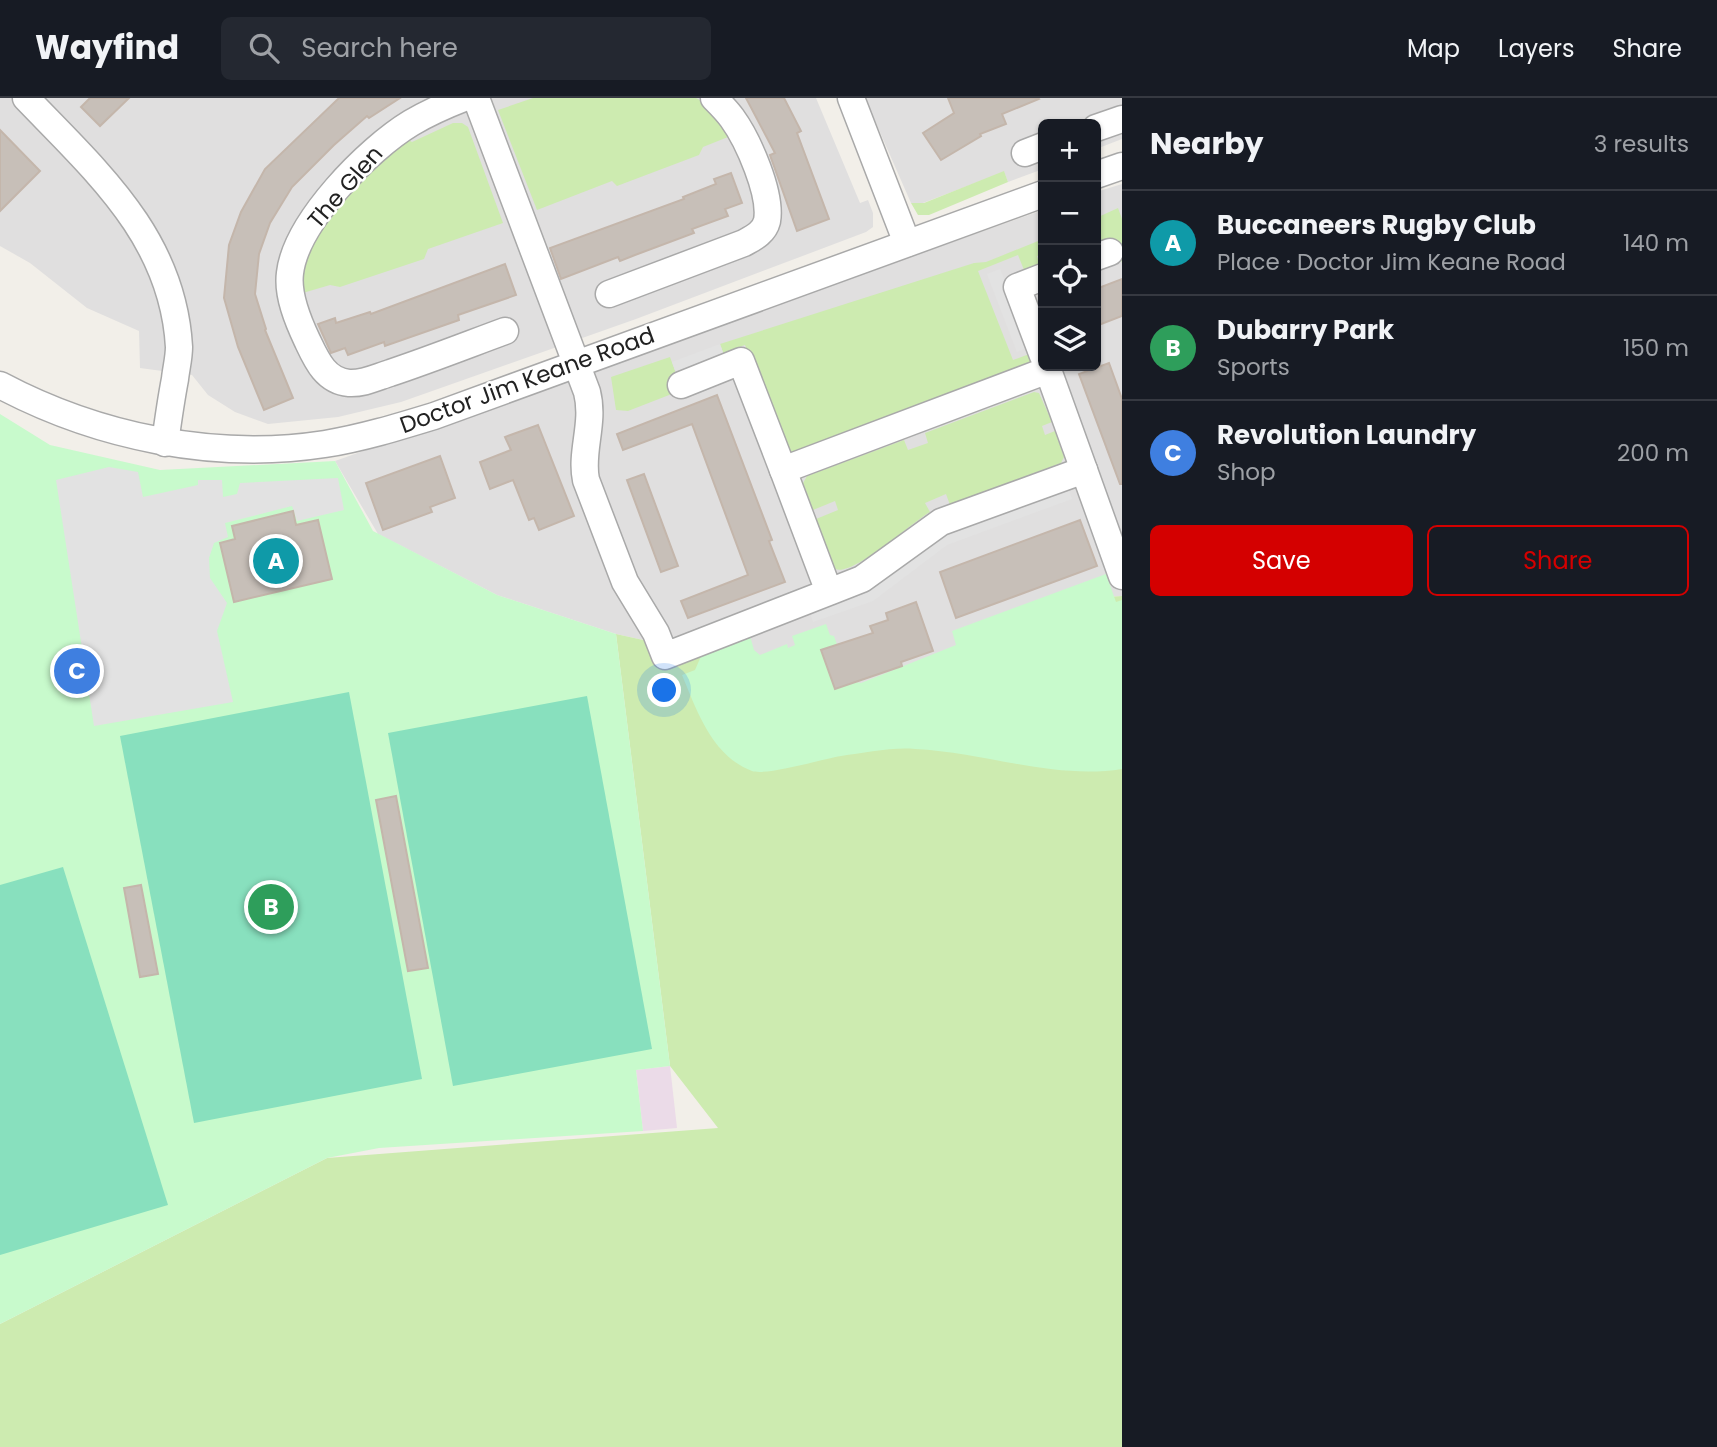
<!DOCTYPE html>
<meta charset="utf-8">
<style>
:root{--surface:#171b24;--page:#242831;--text:#f1f3f6;--muted:#9ea1a6;--line:#363941;--accent:#d40000}
body{margin:0;font-family:Poppins,sans-serif;background:var(--page);color:var(--text)}
.controls{position:absolute;right:21px;top:21px;display:grid;overflow:hidden;border-radius:10px;box-shadow:0 2px 5px #0004}
.controls button{width:63px;height:63px;display:grid;place-items:center;padding:0;border:0;border-bottom:2px solid var(--line);background:var(--surface);color:var(--text);font:35px sans-serif}
.you{position:absolute;left:665px;top:593px;width:24px;height:24px;margin:-18px;border:5px solid #fff;border-radius:50%;background:#1a73e8;box-shadow:0 0 0 10px #1a73e833}
.badge{display:grid;place-items:center;width:46px;height:46px;border-radius:50%;background:var(--accent);color:#fff;font-size:23px;font-weight:700}
.pin{position:absolute;translate:-50% -50%;border:4px solid #fff;box-shadow:0 2px 7px #0006}
.list{margin:0;padding:0;list-style:none}
h2{display:flex;justify-content:space-between;align-items:center;height:91px;margin:0;padding:0 28px;font-size:30px}
h2 small{font-size:23px;font-weight:400;color:var(--muted)}
.list li{display:grid;grid-template-columns:46px 1fr auto;gap:21px;align-items:center;box-sizing:border-box;height:105px;padding:0 28px;border-top:2px solid var(--line)}
.list b{display:block;font-size:26px;white-space:nowrap}
.list p{margin:0;font-size:23px;white-space:nowrap;color:var(--muted)}
.list em{font-size:23px;font-style:normal;color:var(--muted)}
.actions{display:flex;gap:14px;padding:21px 28px}
.actions a{flex:1;padding:16px 0;border:2px solid var(--accent);border-radius:10px;text-align:center;font-size:24px;color:var(--accent)}
.actions .main{background:var(--accent);color:#fff}
.icon{flex:none;width:38px;height:38px;fill:none;stroke:currentColor;stroke-width:2;stroke-linecap:round;stroke-linejoin:round}
.map{position:relative;flex:none;width:1122px;height:1349px;overflow:hidden}
header{display:flex;align-items:center;gap:42px;box-sizing:border-box;height:98px;padding:0 35px;background:var(--surface);border-bottom:2px solid var(--line)}
header strong{font-size:33px}
nav{display:flex;gap:38px;margin-inline-start:auto;font-size:24px}
.search{width:490px;height:63px;background:var(--page);display:flex;align-items:center;gap:18px;box-sizing:border-box;padding:0 24px;border-radius:10px;color:var(--muted);font-size:26px}
main{display:flex}
aside{flex:1;background:var(--surface)}
.map>svg:first-child{display:block}
.residential{fill:#e0dfdf}
.industrial{fill:#ebdbe8}
.grass{fill:#cdebb0}
.park{fill:#c8facc}
.pitch{fill:#88e0be}
.parking{fill:#e2e2e2}
.building{fill:#c7bfb8;stroke:#c4b6ab;stroke-width:2}
.lines{fill:none;stroke-linecap:round;stroke-linejoin:round}
.minor-casing{stroke:#a9a9a9;stroke-width:29}
.minor{stroke:#fff;stroke-width:26}
.labels{text-anchor:middle;stroke-width:5;stroke-linejoin:round;paint-order:stroke}
.street-label{font-size:23px;fill:#222;stroke:#fff}
</style>
<header>
<strong>Wayfind</strong>
<div class="search"><svg class="icon" aria-label="search" viewBox="0 0 24 24"><circle cx="10" cy="10" r="6"/><path d="M15 15l6 6"/></svg>Search here</div>
<nav><a>Map</a><a>Layers</a><a>Share</a></nav>
</header>
<main>
<div class="map">
<svg width="1122" height="1349" viewBox="0 0 1122 1349">
<rect width="100%" height="100%" fill="#f2efe9"/>
<g class="residential">
<polygon points="0,0 816,0 860,105 868,102 873,115 873,129 866,134 636,221 401,304 338,319 268,326 235,314 208,297 192,277 140,270 139,233 87,210 30,165 0,148"/>
<polygon points="865,0 1122,0 1122,41 1096,51 1096,26 1043,26 1043,71 1008,84 1004,74 923,105 911,105"/>
<polygon points="1122,86 1122,498 1055,503 901,599 616,536 497,497 378,436 335,363 1043,112 1043,268 1096,268 1096,94"/>
</g>
<polygon class="industrial" points="670,968 677,1030 643,1033 636,972"/>
<g class="grass">
<polygon points="533,0 696,0 709,7 733,37 703,49 699,57 617,88 612,83 537,112 498,12"/>
<polygon points="453,25 462,25 468,29 503,125 428,151 424,161 340,189 330,187 296,197 305,156 340,99 405,40 412,44"/>
<polygon points="1004,73 1008,84 929,117 918,117 911,105 924,105"/>
<polygon points="1118,110 1122,121 1122,165 1114,144 1096,151 1096,120"/>
<polygon points="1043,141 1043,156 1037,158 1041,171 1024,172 1018,157 978,173 1013,262 1032,255 1034,267 792,357 783,349 745,247 731,252 730,258 725,260 720,246 974,165 986,164"/>
<polygon points="670,259 682,292 628,313 616,312 611,279"/>
<path d="M1034 294 1039 295 1052 324 1042 328 1045 337 1055 333 1064 359 1061 365 950 407 946 396 925 405 930 414C911 425 853 479 835 471L816 421 838 412 835 403 813 412 803 385 807 378 904 342 908 352 928 345 925 335Z"/>
<polygon points="1122,498 1122,1349 0,1349 0,1226 327,1060 718,1030 670,968 616,536 901,599 1055,503"/>
</g>
<g class="park">
<polygon points="0,316 50,347 160,372 335,363 373,433 497,497 616,536 670,968 636,972 643,1033 379,1050 327,1060 0,1226"/>
<path d="M1106 476 1116 504 1122 502V671C1054 682 983 654 915 651 892 649 864 655 841 658 822 661 767 678 752 673 712 658 697 613 682 577L695 572 702 556 750 538 754 552 760 557 787 546 788 550 795 547 792 538 826 526 830 537 834 538 850 583 861 585 956 547 952 533Z"/>
</g>
<g class="pitch">
<polygon points="349,594 422,981 194,1025 120,638"/>
<polygon points="587,598 652,951 453,988 388,635"/>
<polygon points="63,769 168,1107 0,1157 0,787"/>
</g>
<g class="parking">
<polygon points="1000,171 1031,248 1017,254 987,176"/>
<polygon points="720,246 725,260 677,278 672,264"/>
<polygon points="109,369 138,374 143,399 198,387 198,382 222,382 223,399 237,396 240,385 338,380 344,412 297,423 292,408 225,425 228,439 214,445 209,460 210,480 227,505 217,533 233,604 94,628 56,382"/>
<polygon points="1067,387 1072,401 947,447 873,503 813,524 808,509 932,438"/>
</g>
<g class="building">
<polygon points="90,0 129,0 100,28 81,9"/>
<polygon points="339,0 400,0 369,20 367,18 334,47 292,89 270,125 259,156 255,196 266,231 265,232 293,300 264,312 238,249 224,200 229,147 241,114 265,71"/>
<polygon points="746,0 784,0 801,33 797,35 829,121 797,133 770,57 775,55"/>
<polygon points="948,0 1038,0 1039,1 1002,16 1006,26 980,36 981,38 941,62 923,35 954,15"/>
<polygon points="0,32 40,73 0,113"/>
<polygon points="731,75 742,105 725,111 728,118 692,131 694,135 635,157 620,163 618,159 561,181 550,150 684,101 683,99 716,86 714,81"/>
<polygon points="505,166 516,197 458,217 459,222 385,248 384,244 348,257 345,250 331,255 318,226 335,220 336,225 370,214 371,216"/>
<polygon points="1122,181 1122,218 1096,228 1096,191"/>
<polygon points="1109,265 1122,301 1122,386 1120,386 1079,276"/>
<polygon points="717,297 772,442 769,443 785,484 688,520 681,503 748,477 692,326 623,352 617,336"/>
<polygon points="538,327 574,418 539,432 534,420 529,422 513,382 490,391 480,364 511,352 505,339"/>
<polygon points="440,358 455,400 430,409 432,414 383,432 366,385"/>
<polygon points="644,376 678,468 661,474 627,382"/>
<polygon points="293,413 296,427 318,422 332,481 234,504 220,445 235,441 232,428"/>
<polygon points="1080,422 1097,468 956,520 940,474"/>
<polygon points="916,504 933,553 901,564 902,568 835,591 821,552 873,535 870,528 888,522 886,515"/>
<polygon points="396,698 428,870 408,873 376,702"/>
<polygon points="141,787 158,876 140,879 124,790"/>
</g>
<g class="lines">
<defs>
<g id="minor">
<path d="M26 0C97 74 173 140 179 249 179 260 176 271 175 281 171 302 168 323 165 345"/>
<path d="M464 0C446 7 428 15 411 25 368 51 296 124 290 175 287 197 298 223 307 242 316 261 325 283 349 285 363 286 377 279 390 275 429 262 467 247 505 233"/>
<path d="M476 0 587 294C595 325 580 354 586 382L625 484 656 535 665 558 829 494 783 372 1048 272 1084 372 941 424 862 481 829 494"/>
<polyline points="851,0 907,145"/>
<polyline points="1096,30 1122,21"/>
<polyline points="1025,55 1043,48"/>
<polyline points="1096,77 1122,68"/>
<polyline points="1096,159 1110,154"/>
<polyline points="1043,179 1017,189 1043,258"/>
<path d="M609 196 744 145C753 140 764 135 767 123 772 96 748 42 732 20 727 13 720 6 714 0"/>
<path d="M0 287C98 339 215 363 325 346 362 340 398 329 434 318L1043 96"/>
<polyline points="681,287 741,263 783,372"/>
<polyline points="1084,372 1122,478"/>
</g>
</defs>
<use href="#minor" class="minor-casing"/>
<use href="#minor" class="minor"/>
</g>
<g class="labels">
<g class="street-label">
<text transform="translate(345 89) rotate(-49)" y="8">The Glen</text>
<text transform="translate(527 282) rotate(-20)" y="8">Doctor Jim Keane Road</text>
</g>
</g>
</svg>
<div class="controls">
<button>+</button>
<button>−</button>
<button><svg class="icon" aria-label="locate" viewBox="0 0 24 24"><circle cx="12" cy="12" r="6"/><path d="M12 2v4M12 18v4M2 12h4M18 12h4"/></svg></button>
<button><svg class="icon" aria-label="layers" viewBox="0 0 24 24"><path d="M12 4l9 5-9 5-9-5zM3 14l9 5 9-5"/></svg></button>
</div>
<div class="you"></div>
<div class="pin badge" style="left:276px;top:463px;background:#0f9aa8">A</div>
<div class="pin badge" style="left:271px;top:809px;background:#2e9e5b">B</div>
<div class="pin badge" style="left:77px;top:573px;background:#3f7fe0">C</div>
</div>
<aside>
<h2>Nearby<small>3 results</small></h2>
<ul class="list">
<li><span class="badge" style="background:#0f9aa8">A</span><div><b>Buccaneers Rugby Club</b><p>Place · Doctor Jim Keane Road</p></div><em>140 m</em></li>
<li><span class="badge" style="background:#2e9e5b">B</span><div><b>Dubarry Park</b><p>Sports</p></div><em>150 m</em></li>
<li><span class="badge" style="background:#3f7fe0">C</span><div><b>Revolution Laundry</b><p>Shop</p></div><em>200 m</em></li>
</ul>
<div class="actions"><a class="main">Save</a><a>Share</a></div>
</aside>
</main>
